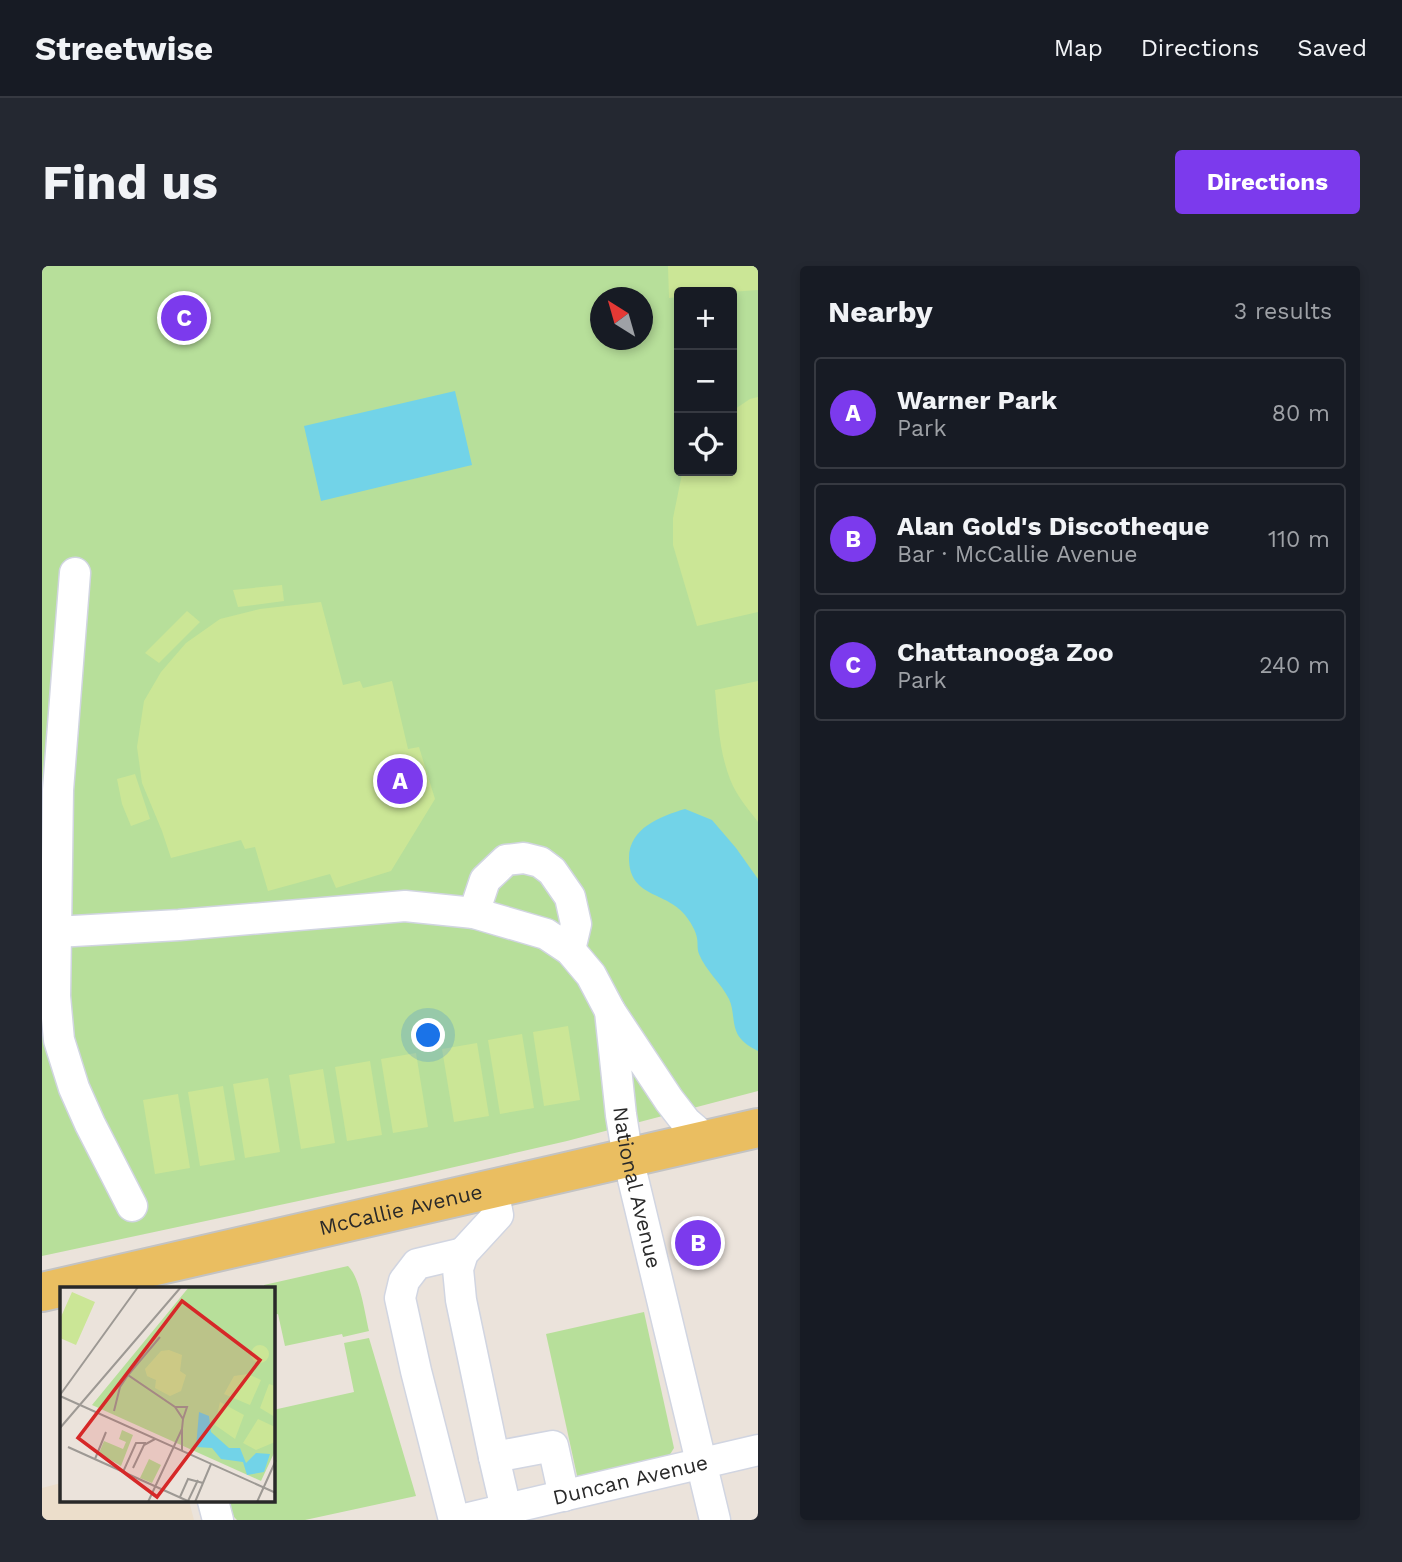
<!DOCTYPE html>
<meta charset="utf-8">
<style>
:root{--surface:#171b24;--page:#242831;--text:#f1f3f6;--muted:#9ea1a6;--line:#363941;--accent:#7c3aed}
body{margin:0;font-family:"Work Sans",sans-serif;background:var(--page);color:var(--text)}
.controls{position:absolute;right:21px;top:21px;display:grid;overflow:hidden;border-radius:7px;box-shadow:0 4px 10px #0003}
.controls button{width:63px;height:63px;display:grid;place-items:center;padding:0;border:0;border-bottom:2px solid var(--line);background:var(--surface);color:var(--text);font:35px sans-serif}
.compass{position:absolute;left:548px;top:21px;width:63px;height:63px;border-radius:50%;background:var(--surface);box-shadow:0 4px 10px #0003;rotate:323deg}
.you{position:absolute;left:387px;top:770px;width:24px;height:24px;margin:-18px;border:5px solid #fff;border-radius:50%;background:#1a73e8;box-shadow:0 0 0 10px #1a73e833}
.badge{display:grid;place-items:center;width:46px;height:46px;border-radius:50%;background:var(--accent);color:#fff;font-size:23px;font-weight:700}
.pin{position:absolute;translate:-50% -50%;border:4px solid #fff;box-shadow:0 2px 7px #0006}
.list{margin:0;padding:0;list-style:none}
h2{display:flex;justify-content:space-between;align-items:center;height:91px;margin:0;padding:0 28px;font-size:30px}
h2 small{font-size:23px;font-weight:400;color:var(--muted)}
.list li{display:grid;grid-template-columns:46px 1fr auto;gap:21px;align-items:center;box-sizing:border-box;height:112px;margin:0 14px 14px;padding:0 14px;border:2px solid var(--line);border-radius:7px}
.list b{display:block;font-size:26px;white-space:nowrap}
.list p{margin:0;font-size:23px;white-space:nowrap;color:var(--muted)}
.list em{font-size:23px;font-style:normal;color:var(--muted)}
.icon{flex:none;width:38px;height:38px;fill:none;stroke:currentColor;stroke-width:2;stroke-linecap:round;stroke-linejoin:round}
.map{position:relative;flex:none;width:716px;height:1254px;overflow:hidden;border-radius:7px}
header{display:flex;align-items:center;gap:42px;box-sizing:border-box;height:98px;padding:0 35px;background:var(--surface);border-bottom:2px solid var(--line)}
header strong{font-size:33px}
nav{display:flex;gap:38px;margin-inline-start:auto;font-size:24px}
.intro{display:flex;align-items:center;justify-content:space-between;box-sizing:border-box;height:168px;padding:0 42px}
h1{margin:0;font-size:49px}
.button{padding:18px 32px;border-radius:7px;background:var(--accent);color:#fff;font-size:24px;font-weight:700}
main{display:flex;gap:42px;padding:0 42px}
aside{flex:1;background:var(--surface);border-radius:7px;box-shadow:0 4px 10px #0003}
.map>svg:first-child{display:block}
.education{fill:#ecdecb}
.green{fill:#b7df9a;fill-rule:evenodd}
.pitch{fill:#cbe696}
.water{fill:#72d3e8}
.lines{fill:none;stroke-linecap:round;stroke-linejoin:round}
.minor-casing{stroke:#d1d5e1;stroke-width:33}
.major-casing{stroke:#c3c3c3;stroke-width:42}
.minor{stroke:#fff;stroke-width:30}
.major{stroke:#eabe61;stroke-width:38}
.labels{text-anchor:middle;stroke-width:7;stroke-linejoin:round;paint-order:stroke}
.street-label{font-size:21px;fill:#292929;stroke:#fff}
.inset-road{fill:none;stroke:#9d9994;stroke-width:2}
.view{fill:#d62828;fill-opacity:0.15;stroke:#d62828;stroke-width:3.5}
.inset-edge{fill:none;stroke:#292929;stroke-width:3.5}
</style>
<header>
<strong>Streetwise</strong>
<nav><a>Map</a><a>Directions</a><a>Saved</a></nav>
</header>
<div class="intro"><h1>Find us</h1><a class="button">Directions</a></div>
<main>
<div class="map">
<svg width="716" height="1254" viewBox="0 0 716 1254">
<rect width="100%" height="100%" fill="#ebe3db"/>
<polygon class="education" points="19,1217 19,1235 147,1235 152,1254 0,1254 0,1222"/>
<g class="green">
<path d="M0 0H716V825L525 875 369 911 0 990ZM637 26H690V205H637ZM558 32H600V74H558Z"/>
<path d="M306 1000C318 1011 323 1048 327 1065L301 1071 300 1068 243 1080 236 1048 231 1049V1023H222V1019Z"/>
<polygon points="602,1046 632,1182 627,1190 536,1214 504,1068"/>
<polygon points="327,1072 374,1230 263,1254 195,1254 192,1251 185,1235 231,1235 231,1144 312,1126 302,1077"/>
</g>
<g class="pitch">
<polygon points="626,0 716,0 716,24 688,26 637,26 637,31 627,32"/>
<polygon points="716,131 716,346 655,360 631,279 631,252 640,208 642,205 690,205 690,145 708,133"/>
<polygon points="240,319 242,335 196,341 191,324"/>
<polygon points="279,336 301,419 318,415 321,422 350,415 366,483 377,481 393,533 349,605 294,622 288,608 226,625 213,581 203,583 199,574 129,592 120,565 100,517 95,481 102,435 119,406 144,377 178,353 218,343"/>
<polygon points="145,345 158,356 117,397 103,387"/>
<path d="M716 415V556C706 543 694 529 688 513 677 485 676 454 673 424Z"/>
<polygon points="93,508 108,553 89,560 80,538 75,513"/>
<polygon points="526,760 538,834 502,840 491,766"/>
<polygon points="480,768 492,842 458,848 446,774"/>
<polygon points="435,777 447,850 412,856 400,783"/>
<polygon points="374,787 386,861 351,867 339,793"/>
<polygon points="328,795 340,869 305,875 293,801"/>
<polygon points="281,803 293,877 259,883 247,809"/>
<polygon points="226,812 238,886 203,892 191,818"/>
<polygon points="181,820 193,894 158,900 146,826"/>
<polygon points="136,828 148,902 113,908 101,834"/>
</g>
<g class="water">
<polygon points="413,125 430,199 279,235 262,160"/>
<path d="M643 543 670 554 694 582 716 613V785C710 782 703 778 699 773 689 762 693 745 687 733 679 717 664 705 657 688 655 683 656 678 655 672 654 665 648 655 643 649 624 625 587 632 587 592 587 562 619 550 643 543Z"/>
</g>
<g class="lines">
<defs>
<g id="minor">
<polyline points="33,307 16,524 14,666 137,659 363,640 432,647 504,668 528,684 549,709 568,745"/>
<polyline points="432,647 443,614 464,594 482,592 498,596 510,605 528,631 534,658 528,684"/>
<polyline points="14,666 13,730 17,774 32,822 48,858 90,940"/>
<path id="s1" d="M665 874 644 856 627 834 568 745 579 849 586 892 673 1254"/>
<polyline points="451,923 456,949 421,987 416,1003 419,1034 452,1191"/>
<polyline points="171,1235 176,1254"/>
<polyline points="464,1243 452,1191 511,1180 522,1230"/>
<polyline points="412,1254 374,1105 358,1032 362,1015 375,998 421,987"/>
<path id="s2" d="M418 1254 716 1184"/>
</g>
<g id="major">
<path id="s3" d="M0 1026 716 862"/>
</g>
</defs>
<use href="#minor" class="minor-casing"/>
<use href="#major" class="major-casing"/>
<use href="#minor" class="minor"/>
<use href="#major" class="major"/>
</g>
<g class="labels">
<g class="street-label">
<text dy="7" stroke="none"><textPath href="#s1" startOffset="341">National Avenue</textPath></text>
<text dy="7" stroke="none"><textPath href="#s3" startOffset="368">McCallie Avenue</textPath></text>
<text dy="7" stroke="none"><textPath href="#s2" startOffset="175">Duncan Avenue</textPath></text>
</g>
</g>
<g transform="translate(18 1021)">
<rect width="215" height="215" fill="#ebe3db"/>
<path d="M129 0H215V164L201 194 32 118ZM62 143 73 148 61 179 39 166 44 154 63 162 66 155 59 152ZM89 172 101 178 92 196 80 191Z" fill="#b7df9a"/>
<path d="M12 5 35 15 16 58 0 51V32ZM191 67a9 9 0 1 1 18 0a9 9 0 1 1-18 0ZM109 63 122 68 120 84 126 88 121 104 110 109 95 101 96 93 87 89 85 82 101 64ZM188 87 201 93 190 118 164 107 174 89ZM209 97 215 99V130L200 121ZM160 115 184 128 175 152 155 138ZM198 132 215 140V155L196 163 183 156Z" fill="#cbe696"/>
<path d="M139 125 149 129 151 145 169 161H180L186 176 196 166 210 167 204 185 187 188 183 175 161 172 152 161 136 160Z" fill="#72d3e8"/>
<path class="inset-road" d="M100 50 68 88 115 120 123 132 122 142M0 108 78 0M0 109 216 206M115 120H127L123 132M54 124 60 100 68 88M0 141 121 0M8 160 130 215M35 172 46 145M73 181 84 158 95 152M63 185 76 156H86M120 210 128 192 143 196M128 214 138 193M88 215 122 142V164M135 215 151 177M197 215 216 173"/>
<path class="view" d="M122 14 200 73 97 210 18 151Z"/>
<rect width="215" height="215" class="inset-edge"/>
</g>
</svg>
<div class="controls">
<button>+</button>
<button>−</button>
<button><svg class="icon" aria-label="locate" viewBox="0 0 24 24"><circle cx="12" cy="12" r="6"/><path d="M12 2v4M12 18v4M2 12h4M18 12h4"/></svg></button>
</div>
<svg class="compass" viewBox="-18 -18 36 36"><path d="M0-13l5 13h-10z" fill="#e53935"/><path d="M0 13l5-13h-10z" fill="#9ea1a6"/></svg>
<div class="you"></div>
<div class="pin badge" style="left:358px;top:515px">A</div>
<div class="pin badge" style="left:656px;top:977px">B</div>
<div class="pin badge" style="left:142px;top:52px">C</div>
</div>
<aside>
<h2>Nearby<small>3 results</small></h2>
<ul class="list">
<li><span class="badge">A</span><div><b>Warner Park</b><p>Park</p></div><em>80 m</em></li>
<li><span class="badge">B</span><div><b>Alan Gold's Discotheque</b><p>Bar · McCallie Avenue</p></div><em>110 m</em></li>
<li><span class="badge">C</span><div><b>Chattanooga Zoo</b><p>Park</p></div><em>240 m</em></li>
</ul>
</aside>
</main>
